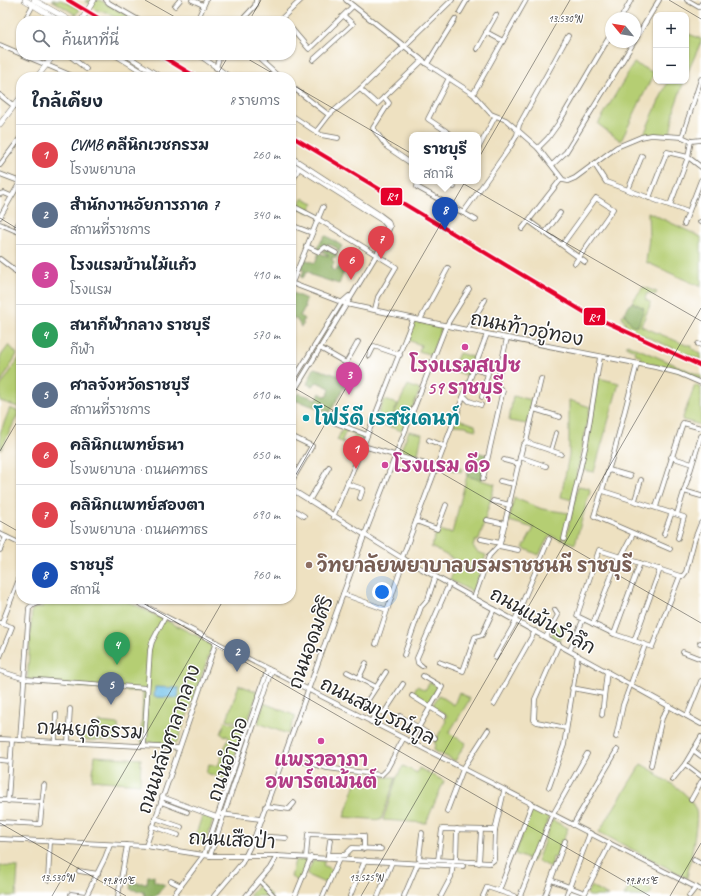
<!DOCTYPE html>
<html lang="th">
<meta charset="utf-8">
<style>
:root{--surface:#fff;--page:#f2f2f3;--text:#1f2937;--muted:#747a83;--line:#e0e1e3;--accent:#b45309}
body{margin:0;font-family:Caveat,"Playpen Sans Thai",sans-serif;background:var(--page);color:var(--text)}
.controls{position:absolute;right:12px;top:12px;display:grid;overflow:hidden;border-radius:8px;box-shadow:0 1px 3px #0004}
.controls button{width:36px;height:36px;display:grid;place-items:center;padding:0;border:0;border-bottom:1px solid var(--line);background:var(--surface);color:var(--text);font:20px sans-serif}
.compass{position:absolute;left:605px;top:12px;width:36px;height:36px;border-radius:50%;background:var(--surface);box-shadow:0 1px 3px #0004;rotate:300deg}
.you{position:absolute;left:382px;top:592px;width:14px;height:14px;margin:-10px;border:3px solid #fff;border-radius:50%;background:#1a73e8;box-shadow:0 0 0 6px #1a73e833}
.badge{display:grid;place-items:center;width:26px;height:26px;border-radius:50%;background:var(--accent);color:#fff;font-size:13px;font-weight:700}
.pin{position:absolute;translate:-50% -33px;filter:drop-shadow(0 1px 2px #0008)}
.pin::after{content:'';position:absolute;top:21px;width:14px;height:12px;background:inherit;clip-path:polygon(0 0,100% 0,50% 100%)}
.popup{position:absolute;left:409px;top:132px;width:72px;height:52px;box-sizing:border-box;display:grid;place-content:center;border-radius:8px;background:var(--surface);filter:drop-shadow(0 1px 3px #0005);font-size:13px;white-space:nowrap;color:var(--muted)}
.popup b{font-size:15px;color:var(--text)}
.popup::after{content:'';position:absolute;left:50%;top:100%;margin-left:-8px;border:8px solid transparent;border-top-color:var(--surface)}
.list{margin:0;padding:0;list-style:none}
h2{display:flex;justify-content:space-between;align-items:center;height:52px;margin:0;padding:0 16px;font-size:17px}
h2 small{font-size:13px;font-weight:400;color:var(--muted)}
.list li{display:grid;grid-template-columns:26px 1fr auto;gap:12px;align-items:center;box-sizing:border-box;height:60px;padding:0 16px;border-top:1px solid var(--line)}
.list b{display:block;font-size:15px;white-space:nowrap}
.list p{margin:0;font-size:13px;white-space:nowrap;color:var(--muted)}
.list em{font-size:13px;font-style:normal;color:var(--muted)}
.icon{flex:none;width:22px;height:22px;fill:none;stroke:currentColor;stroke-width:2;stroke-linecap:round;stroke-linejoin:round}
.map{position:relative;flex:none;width:701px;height:896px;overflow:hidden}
.search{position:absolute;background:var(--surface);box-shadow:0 1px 3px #0004;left:16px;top:16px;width:280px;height:44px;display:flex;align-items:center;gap:10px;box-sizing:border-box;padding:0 14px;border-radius:16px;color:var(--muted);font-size:15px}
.panel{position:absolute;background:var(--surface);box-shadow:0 1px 3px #0004;left:16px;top:72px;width:280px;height:532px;border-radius:16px}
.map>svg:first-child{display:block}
.green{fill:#b5ce73;stroke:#707c4f}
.forest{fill:#90b165;stroke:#5e6e48}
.water{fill:#6cbee8;stroke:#4c748a}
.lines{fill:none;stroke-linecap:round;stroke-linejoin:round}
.minor-casing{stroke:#6f6b60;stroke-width:5.5}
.major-casing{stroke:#6f6b60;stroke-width:6}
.minor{stroke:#fff;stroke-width:4}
.major{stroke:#fff;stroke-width:5}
.rail-1-casing{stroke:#fff;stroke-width:7}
.rail-1{stroke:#e4002b;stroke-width:4}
.ticks{fill:none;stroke:#2b2b2b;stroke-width:1;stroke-opacity:0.45}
.hotel-dot{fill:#d1479c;stroke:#fff;stroke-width:1.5}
.culture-dot{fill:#0f9aa8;stroke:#fff;stroke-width:1.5}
.education-dot{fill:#8d6e63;stroke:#fff;stroke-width:1.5}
.labels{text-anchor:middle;stroke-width:3;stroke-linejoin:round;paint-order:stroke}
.street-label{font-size:19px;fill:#2b2b2b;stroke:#fff}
.hotel-label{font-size:19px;font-weight:bold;fill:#b23c85;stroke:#fff}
.culture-label{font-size:19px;font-weight:bold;fill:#0d838f;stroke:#fff;text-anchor:start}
.education-label{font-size:19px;font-weight:bold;fill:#785e54;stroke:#fff;text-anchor:start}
.ticks-label{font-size:10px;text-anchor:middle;fill:#2b2b2b;stroke:#fff;stroke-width:3;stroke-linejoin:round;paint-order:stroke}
.line-badge{stroke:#fff;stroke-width:1.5}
.badge-label{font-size:11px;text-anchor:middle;font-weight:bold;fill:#fff}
</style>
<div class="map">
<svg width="701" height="896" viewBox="0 0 701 896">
<rect width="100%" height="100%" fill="#fff"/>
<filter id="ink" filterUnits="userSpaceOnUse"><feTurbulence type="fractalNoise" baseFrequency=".025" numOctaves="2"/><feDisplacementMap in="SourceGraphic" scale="8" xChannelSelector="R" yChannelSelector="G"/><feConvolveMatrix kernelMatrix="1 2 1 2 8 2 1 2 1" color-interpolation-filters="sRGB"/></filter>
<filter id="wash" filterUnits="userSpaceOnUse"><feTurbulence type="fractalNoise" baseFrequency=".012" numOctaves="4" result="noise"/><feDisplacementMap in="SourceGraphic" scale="16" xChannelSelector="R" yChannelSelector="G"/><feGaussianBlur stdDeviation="0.9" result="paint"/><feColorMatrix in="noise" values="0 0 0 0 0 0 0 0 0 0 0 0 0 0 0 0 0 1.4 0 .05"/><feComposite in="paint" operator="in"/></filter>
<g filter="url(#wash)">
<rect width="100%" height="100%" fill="#eee1c1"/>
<g class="green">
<polygon points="52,0 61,0 80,9 76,15"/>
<polygon points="86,0 100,0 137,21 120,21 110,14 96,10 88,2 86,3"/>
<polygon points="689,34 701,39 701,42 686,76 686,41"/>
<polygon points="634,63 654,73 621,141 598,124"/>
<polygon points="668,81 684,81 675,106 670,135 644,134"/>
<polygon points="303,198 314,203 308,212 298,207"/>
<polygon points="648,212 701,237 701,287 646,262 649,238"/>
<polygon points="643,287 657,292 655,295 647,293 645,299 651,303 641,326 686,345 692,345 692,349 701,353 701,360 635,332 626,324 622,316 624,313 628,320 644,308 632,302"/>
<polygon points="415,321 441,328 431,355 419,351 421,345 408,340"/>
<polygon points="627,344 701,376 701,380 672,369 640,361 641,357 634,353 635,350 627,347"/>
<polygon points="9,345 17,354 0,384 0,357"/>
<polygon points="459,353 476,358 469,376 452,370"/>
<polygon points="20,357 21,358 21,408 0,401 0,387"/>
<polygon points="598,378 619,383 594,472 582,470"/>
<polygon points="408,385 420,390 402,431 388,426"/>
<polygon points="695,385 701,388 701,425 682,420"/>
<polygon points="513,396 532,400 527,424 509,421"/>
<polygon points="384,400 398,404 387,426 375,421"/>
<polygon points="569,400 590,407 572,500 561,497 569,455"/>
<polygon points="10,408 19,412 1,450 0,433"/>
<polygon points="459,411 458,419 475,425 476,430 468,428 467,426 453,425"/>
<polygon points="343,428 363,436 360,442 353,439 355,434 346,431 342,440 344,443 337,440"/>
<polygon points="409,431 422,434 417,459 399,454"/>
<polygon points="441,459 462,469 461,472 439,466"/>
<polygon points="467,476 495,484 479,540 475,541 473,546 477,552 486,555 473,592 450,580 457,561 431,547 437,531 452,533"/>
<polygon points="578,486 589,488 590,491 575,544 565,541"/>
<polygon points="514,498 542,509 569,513 562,540 551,536 548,538 539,555 523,548 534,528 509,521"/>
<polygon points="87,599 123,599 209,642 212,647 177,743 141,742 143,692 27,683 32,610 34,608 42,608 45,602 85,602"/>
<polygon points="565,622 569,624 559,641 551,636 557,625 562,628"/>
<polygon points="430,682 439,687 429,704 413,693 417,686 425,690"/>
<polygon points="239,685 258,692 246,725 227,719"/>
<polygon points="459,692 470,699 449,733 466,743 455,761 433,750 436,744 434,743 446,721 445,719 447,715 432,706 439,695 454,705"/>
<polygon points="264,703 296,716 288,734 258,723"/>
<polygon points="225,721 245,727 227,779 206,773 209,764 218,766 229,737 221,734"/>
<polygon points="99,722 118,724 119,741 80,740 81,733 98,734"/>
<polygon points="95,756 141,759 140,784 92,780"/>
<path d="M641 764 657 773 656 775C671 783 690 793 696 811 699 820 689 866 687 878L599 832Z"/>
<polygon points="403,766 417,773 419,768 444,781 426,823 383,820 397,777"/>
<polygon points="358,777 396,777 381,820 344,817"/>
<polygon points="531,809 549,817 533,861 515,854"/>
<polygon points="204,815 214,818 205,843 194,840 202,816"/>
<polygon points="552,820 568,828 556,858 553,857 551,867 537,861"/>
<polygon points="295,860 309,860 300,882 291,877"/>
<polygon points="313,860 325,861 323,865 332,870 327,884 307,875"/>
<polygon points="0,866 18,867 16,896 0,896"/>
<polygon points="633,880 653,890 648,896 624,896"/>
<polygon points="260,884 272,896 249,896"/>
<polygon points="591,886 608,896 589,896 587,893"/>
</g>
<g class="forest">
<polygon points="325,235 342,246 338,253 337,248 329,244 319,250 317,248"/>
<polygon points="326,249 337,255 336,258 333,257 332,259 334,263 331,269 335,271 340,266 345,269 339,284 311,275 311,273 307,271 303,278 301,277 304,270 300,269 304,259 315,263 319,253 328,256 328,255 322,251"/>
<polygon points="291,292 306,299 304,306 305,307 300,316 304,319 302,322 304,324 301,327 297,320 291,317"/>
<polygon points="632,302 644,308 638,326 632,325 624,313"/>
<polygon points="314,368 349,379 330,412 294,400 298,393 317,399 320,393 324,396 328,395 330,388 317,382 312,386 307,384"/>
<polygon points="473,451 487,455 481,480 467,476"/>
<polygon points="148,876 154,876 154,881 165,885 156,896 145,896 144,892 130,889 131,883 147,883"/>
</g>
<polygon class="water" points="155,687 179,688 178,698 154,697"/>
</g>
<g filter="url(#ink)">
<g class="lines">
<defs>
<g id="minor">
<polyline points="106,0 109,3 140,21"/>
<polyline points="192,0 203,5"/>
<polyline points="346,0 427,64 473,94 491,114 506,120 538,148 563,180 568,181 575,178 617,147 641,137 651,135 682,137 691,141 701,140"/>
<polyline points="687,0 699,7 701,4"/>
<polyline points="175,6 180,0"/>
<polyline points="460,12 467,0"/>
<polyline points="27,16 33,5"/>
<polyline points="621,18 631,0"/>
<polyline points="197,21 206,0"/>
<polyline points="241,21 255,6 256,0"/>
<polyline points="279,21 301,0"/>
<polyline points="291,28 309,49 353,6"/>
<polyline points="486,32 503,41"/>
<polyline points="635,40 659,0"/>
<polyline points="0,45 21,54"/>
<polyline points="477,49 496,15"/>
<polyline points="23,55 75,77"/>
<polyline points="69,55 86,69"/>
<polyline points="115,55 151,77"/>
<polyline points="126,55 161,77"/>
<polyline points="199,55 230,77"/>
<polyline points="255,55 279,77"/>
<polyline points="313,60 353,24 344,16"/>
<polyline points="427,64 455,19"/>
<polyline points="216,68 220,55"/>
<polyline points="291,86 329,115"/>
<polyline points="360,89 377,104 423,60"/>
<polyline points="473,94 526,0"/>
<polyline points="0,95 14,106"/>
<polyline points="384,97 389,103 373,128 387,147 412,164"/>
<polyline points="291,115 321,135 338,138"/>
<polyline points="316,132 329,115 360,89 452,0"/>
<polyline points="446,132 452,135"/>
<polyline points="446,135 446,131 428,119 449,78"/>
<polyline points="682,137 701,79"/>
<polyline points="538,148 548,138 558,124 611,34"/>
<polyline points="478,149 495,117"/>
<polyline points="291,157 380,215 388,221 390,227 377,254 291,396"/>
<polyline points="291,163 383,221 387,226 387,230"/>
<polyline points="0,165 21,137"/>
<polyline points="552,165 566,152 634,42"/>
<polyline points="595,165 606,182 688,212"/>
<polyline points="0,174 21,182"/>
<polyline points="418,181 417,187 476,220"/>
<polyline points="442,181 454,187"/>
<polyline points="291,184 299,168"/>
<polyline points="628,190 642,156"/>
<polyline points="0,194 4,193 11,196"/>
<polyline points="649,198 667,152 688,157 701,167"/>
<polyline points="291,205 318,219 323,207"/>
<polyline points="670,205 688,157 691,141"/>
<polyline points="463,213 510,147 517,135 519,125 568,36"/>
<polyline points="0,217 20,182"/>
<polyline points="529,221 585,262"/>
<polyline points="700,222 701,222"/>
<polyline points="0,224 21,233"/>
<polyline points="684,224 701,180"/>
<polyline points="291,225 312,233"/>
<polyline points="17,226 21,219"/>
<polyline points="522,229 561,179"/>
<polyline points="545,233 560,213"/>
<polyline points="562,245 596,198 613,209 575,263"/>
<polyline points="306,246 319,252 325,247 336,253"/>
<polyline points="0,259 21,275"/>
<polyline points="15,271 21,264"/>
<polyline points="291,283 346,304 467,330 655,367 678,373 701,383"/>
<polyline points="292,283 318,219 396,267 378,297 375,309"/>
<polyline points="420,320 448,268"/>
<polyline points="467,330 485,300"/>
<polyline points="698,344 701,345"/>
<polyline points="320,348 346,363 358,342"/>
<polyline points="369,356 374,346 400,355"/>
<polyline points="637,364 614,452 594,516 670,549"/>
<polyline points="473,369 488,373 482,397"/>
<polyline points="291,384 341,303 349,296"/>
<polyline points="464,396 469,401 481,405"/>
<polyline points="534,409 560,417"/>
<polyline points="328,420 367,435"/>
<polyline points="291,436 312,446 291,482"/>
<polyline points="429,440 444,446"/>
<polyline points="526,442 561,454"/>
<polyline points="363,446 436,467"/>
<polyline points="551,450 556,433"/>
<polyline points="520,457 546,466"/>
<polyline points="671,457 692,464"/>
<polyline points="504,460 519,464"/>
<polyline points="609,470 630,476"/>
<polyline points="483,479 502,394 503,391 497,386 497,382 507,338"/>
<polyline points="500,481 514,484"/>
<polyline points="348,484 363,489 360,498"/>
<polyline points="291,489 402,558 701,724"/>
<polyline points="603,491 684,517 678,538"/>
<polyline points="684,491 701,496"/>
<polyline points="635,500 641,480"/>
<polyline points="309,501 329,467"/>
<polyline points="493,501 510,505"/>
<polyline points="656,507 683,423 701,428"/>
<polyline points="291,508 304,516"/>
<polyline points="677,514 701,436"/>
<polyline points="333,517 363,446 413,319"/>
<polyline points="487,520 505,524"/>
<polyline points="416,521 437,529 446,505"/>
<polyline points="0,534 21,544"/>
<polyline points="664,534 672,512"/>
<polyline points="481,539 500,543"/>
<polyline points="564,539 586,444 600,357"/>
<polyline points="499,546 518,550"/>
<polyline points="0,550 6,537"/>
<polyline points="621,557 633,534"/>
<polyline points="402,558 487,334"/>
<polyline points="680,576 599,550 577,616 614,634 652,647 680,576 683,576 686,572 694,541 701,523"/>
<polyline points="343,594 387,610"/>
<polyline points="474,598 489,556 500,544 520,457 523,445 526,442 541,379"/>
<polyline points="131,599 701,890"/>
<polyline points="515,620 549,539"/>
<polyline points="2,623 21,574"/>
<polyline points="593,624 619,556"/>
<polyline points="614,634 640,563"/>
<polyline points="546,637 558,615 555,610"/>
<polyline points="634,641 660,569"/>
<polyline points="700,643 701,643"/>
<polyline points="376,644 404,559"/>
<polyline points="559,644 535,699 534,720 537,722 566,728"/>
<polyline points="570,650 583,620"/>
<polyline points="683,652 701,659"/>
<polyline points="404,655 421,607 428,599 435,577"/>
<polyline points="0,657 12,627 0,623"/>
<polyline points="495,658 516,621"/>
<polyline points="439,662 463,671 475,637 482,635 494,609"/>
<polyline points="422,666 418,663 417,658 449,584"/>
<polyline points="0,671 25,679 147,688"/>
<polyline points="347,672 376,687"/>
<polyline points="386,672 366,703 384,713 403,684"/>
<polyline points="359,678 366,663"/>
<polyline points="572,688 604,694"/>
<polyline points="412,696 444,716"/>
<polyline points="494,704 535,631"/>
<polyline points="602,715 607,671"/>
<polyline points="400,716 435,738"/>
<polyline points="687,716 701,681"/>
<polyline points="371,722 377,709"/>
<polyline points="616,737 623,705 644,648"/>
<polyline points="0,739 179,748"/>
<path d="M20 740 29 608C33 603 40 605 44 599"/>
<polyline points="55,741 56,714"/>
<polyline points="68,742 70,709"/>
<polyline points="410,742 442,687 423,676"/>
<polyline points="144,745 150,650 152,642 165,617"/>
<polyline points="693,750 701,756"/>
<polyline points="283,756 327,768 381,775 387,769 403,739"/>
<polyline points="0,760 10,761"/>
<polyline points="685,764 701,776"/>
<polyline points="651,765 662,718 669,706"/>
<polyline points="672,780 685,764 701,737"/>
<polyline points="549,787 564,745 578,655"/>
<polyline points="162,797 219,818"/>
<polyline points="0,800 42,802"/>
<polyline points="691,800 701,782"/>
<polyline points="8,801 12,740"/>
<polyline points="161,802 187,812"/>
<polyline points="265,806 289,809 294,803"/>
<polyline points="447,811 463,769 488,730"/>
<polyline points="221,814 260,819"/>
<polyline points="155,818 181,827"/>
<polyline points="0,822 40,824 44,785"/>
<polyline points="573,825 617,750"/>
<polyline points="152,826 178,835"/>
<polyline points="422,833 419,859 490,863 494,860 495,830 504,791"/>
<polyline points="255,836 286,838"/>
<polyline points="0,839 146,846 210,856 277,856 463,866"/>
<polyline points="146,846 216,642"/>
<polyline points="328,855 330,840"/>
<polyline points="210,856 272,671"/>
<polyline points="306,857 308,834 364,836 364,849"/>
<polyline points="328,858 328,855 345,855 352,848 381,849"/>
<polyline points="438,860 442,829 495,830"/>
<polyline points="694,860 701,864"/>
<polyline points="456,861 457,829"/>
<polyline points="479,863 481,830"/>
<polyline points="79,871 98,874"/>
<polyline points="48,880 50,841"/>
<polyline points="551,880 585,893 610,844"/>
<polyline points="171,881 181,886"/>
<polyline points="260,881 274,896"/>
<polyline points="499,891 532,804"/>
<polyline points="71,894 86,896"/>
<polyline points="86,896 105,858 110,845"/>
<polyline points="118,896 127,845"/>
<polyline points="173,896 204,855 268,669"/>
<polyline points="214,896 242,863 255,836 363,539 446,326 469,289"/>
<polyline points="246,896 270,868 277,856"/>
<polyline points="295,896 311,857"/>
<polyline points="323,896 339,859"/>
<polyline points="350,896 365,860"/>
<polyline points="378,896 392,862"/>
<polyline points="404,896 418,863"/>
<polyline points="441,896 451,877 453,865"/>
<polyline points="483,896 487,887 514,896"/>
<polyline points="520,896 551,818 587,754"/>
<polyline points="545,896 565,841"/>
<polyline points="566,896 590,833"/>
<polyline points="689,896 696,887"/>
</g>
<g id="major">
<polyline points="25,0 59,21"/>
<polyline points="34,0 71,21"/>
<polyline points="81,21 94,0"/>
<polyline points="37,77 54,55"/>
<polyline points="0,124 21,97"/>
</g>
</defs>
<use href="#minor" class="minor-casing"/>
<use href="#major" class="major-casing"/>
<use href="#minor" class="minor"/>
<use href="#major" class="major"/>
<defs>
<g id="rail-1">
<polyline points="68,0 103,21"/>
<polyline points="160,55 196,77"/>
<polyline points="291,136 584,312 701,366"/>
</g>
</defs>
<use href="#rail-1" class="rail-1-casing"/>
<use href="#rail-1" class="rail-1"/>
</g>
</g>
<path class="ticks" d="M145 0 182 21M669 0 701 19M249 21 261 0M241 55 279 77M216 77 229 55M291 84 701 321M0 218 21 231M291 386 701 623M0 451 21 415M291 483 570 0M0 521 21 533M136 599 650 896M0 823 126 896M52 896 224 599M361 896 701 308M670 896 701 843"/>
<g class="hotel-dot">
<circle cx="465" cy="347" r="4"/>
<circle cx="385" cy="465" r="4"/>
<circle cx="321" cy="741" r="4"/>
</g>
<circle class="culture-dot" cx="306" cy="418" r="4"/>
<circle class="education-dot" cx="309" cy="565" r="4"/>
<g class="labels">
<g class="street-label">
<text transform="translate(527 328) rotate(11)" y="7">ถนนท้าวอู่ทอง</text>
<text transform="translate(543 620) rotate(29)" y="7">ถนนแม้นรำลึก</text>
<text transform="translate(310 642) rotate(-70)" y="7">ถนนอุดมศิริ</text>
<text transform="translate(378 710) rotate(27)" y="7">ถนนสมบูรณ์กูล</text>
<text transform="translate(90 729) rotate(3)" y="7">ถนนยุติธรรม</text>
<text transform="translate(168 739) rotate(-71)" y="7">ถนนหลังศาลากลาง</text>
<text transform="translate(227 759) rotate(-71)" y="7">ถนนอำเภอ</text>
<text transform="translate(232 839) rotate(3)" y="7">ถนนเสือป่า</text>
</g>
<g class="hotel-label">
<text x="465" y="372">โรงแรมสเปซ<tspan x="465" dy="22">59 ราชบุรี</tspan></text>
<text x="393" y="472" text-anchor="start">โรงแรม ดี๑</text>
<text x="321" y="766">แพรวอาภา<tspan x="321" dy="22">อพาร์ตเม้นต์</tspan></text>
</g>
<g class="culture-label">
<text x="314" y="425">โฟร์ดี เรสซิเดนท์</text>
</g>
<g class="education-label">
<text x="317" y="572">วิทยาลัยพยาบาลบรมราชชนนี ราชบุรี</text>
</g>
</g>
<g class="ticks-label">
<text x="565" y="22">13.530°N</text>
<text x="57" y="881">13.530°N</text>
<text x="366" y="881">13.525°N</text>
<text x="118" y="884">99.810°E</text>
<text x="641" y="884">99.815°E</text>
</g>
<g class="line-badge">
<rect x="380" y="187" width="23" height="19" rx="4" fill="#e4002b"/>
<rect x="583" y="307" width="23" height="19" rx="4" fill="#e4002b"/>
</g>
<g class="badge-label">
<text x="392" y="200">R1</text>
<text x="594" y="321">R1</text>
</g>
</svg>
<div class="controls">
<button>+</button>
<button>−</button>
</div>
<svg class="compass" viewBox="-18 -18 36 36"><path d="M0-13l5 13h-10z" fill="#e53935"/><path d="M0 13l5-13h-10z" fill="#747a83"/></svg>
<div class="you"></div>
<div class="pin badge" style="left:356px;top:469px;background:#e0444e">1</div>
<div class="pin badge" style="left:237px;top:672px;background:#5c6f8a">2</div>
<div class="pin badge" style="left:349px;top:395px;background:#d1479c">3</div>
<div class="pin badge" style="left:117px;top:665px;background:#2e9e5b">4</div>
<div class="pin badge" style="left:111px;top:705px;background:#5c6f8a">5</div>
<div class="pin badge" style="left:351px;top:280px;background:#e0444e">6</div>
<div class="pin badge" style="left:381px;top:259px;background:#e0444e">7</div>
<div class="pin badge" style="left:445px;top:230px;background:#1a4fb4">8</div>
<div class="popup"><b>ราชบุรี</b>สถานี</div>
<div class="search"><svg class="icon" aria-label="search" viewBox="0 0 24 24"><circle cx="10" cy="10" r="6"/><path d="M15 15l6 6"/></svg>ค้นหาที่นี่</div>
<section class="panel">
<h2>ใกล้เคียง<small>8 รายการ</small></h2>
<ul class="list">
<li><span class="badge" style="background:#e0444e">1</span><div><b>CVMB คลีนิกเวชกรรม</b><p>โรงพยาบาล</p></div><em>260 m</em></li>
<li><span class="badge" style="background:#5c6f8a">2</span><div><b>สำนักงานอัยการภาค 7</b><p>สถานที่ราชการ</p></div><em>340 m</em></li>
<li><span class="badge" style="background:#d1479c">3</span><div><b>โรงแรมบ้านไม้แก้ว</b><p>โรงแรม</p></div><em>410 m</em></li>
<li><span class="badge" style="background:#2e9e5b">4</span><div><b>สนากีฬากลาง ราชบุรี</b><p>กีฬา</p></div><em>570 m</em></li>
<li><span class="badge" style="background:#5c6f8a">5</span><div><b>ศาลจังหวัดราชบุรี</b><p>สถานที่ราชการ</p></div><em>610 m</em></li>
<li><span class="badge" style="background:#e0444e">6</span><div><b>คลินิกแพทย์ธนา</b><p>โรงพยาบาล · ถนนคฑาธร</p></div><em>650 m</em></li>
<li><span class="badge" style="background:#e0444e">7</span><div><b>คลินิกแพทย์สองตา</b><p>โรงพยาบาล · ถนนคฑาธร</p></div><em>690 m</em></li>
<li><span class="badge" style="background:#1a4fb4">8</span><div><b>ราชบุรี</b><p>สถานี</p></div><em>760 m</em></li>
</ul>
</section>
</div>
